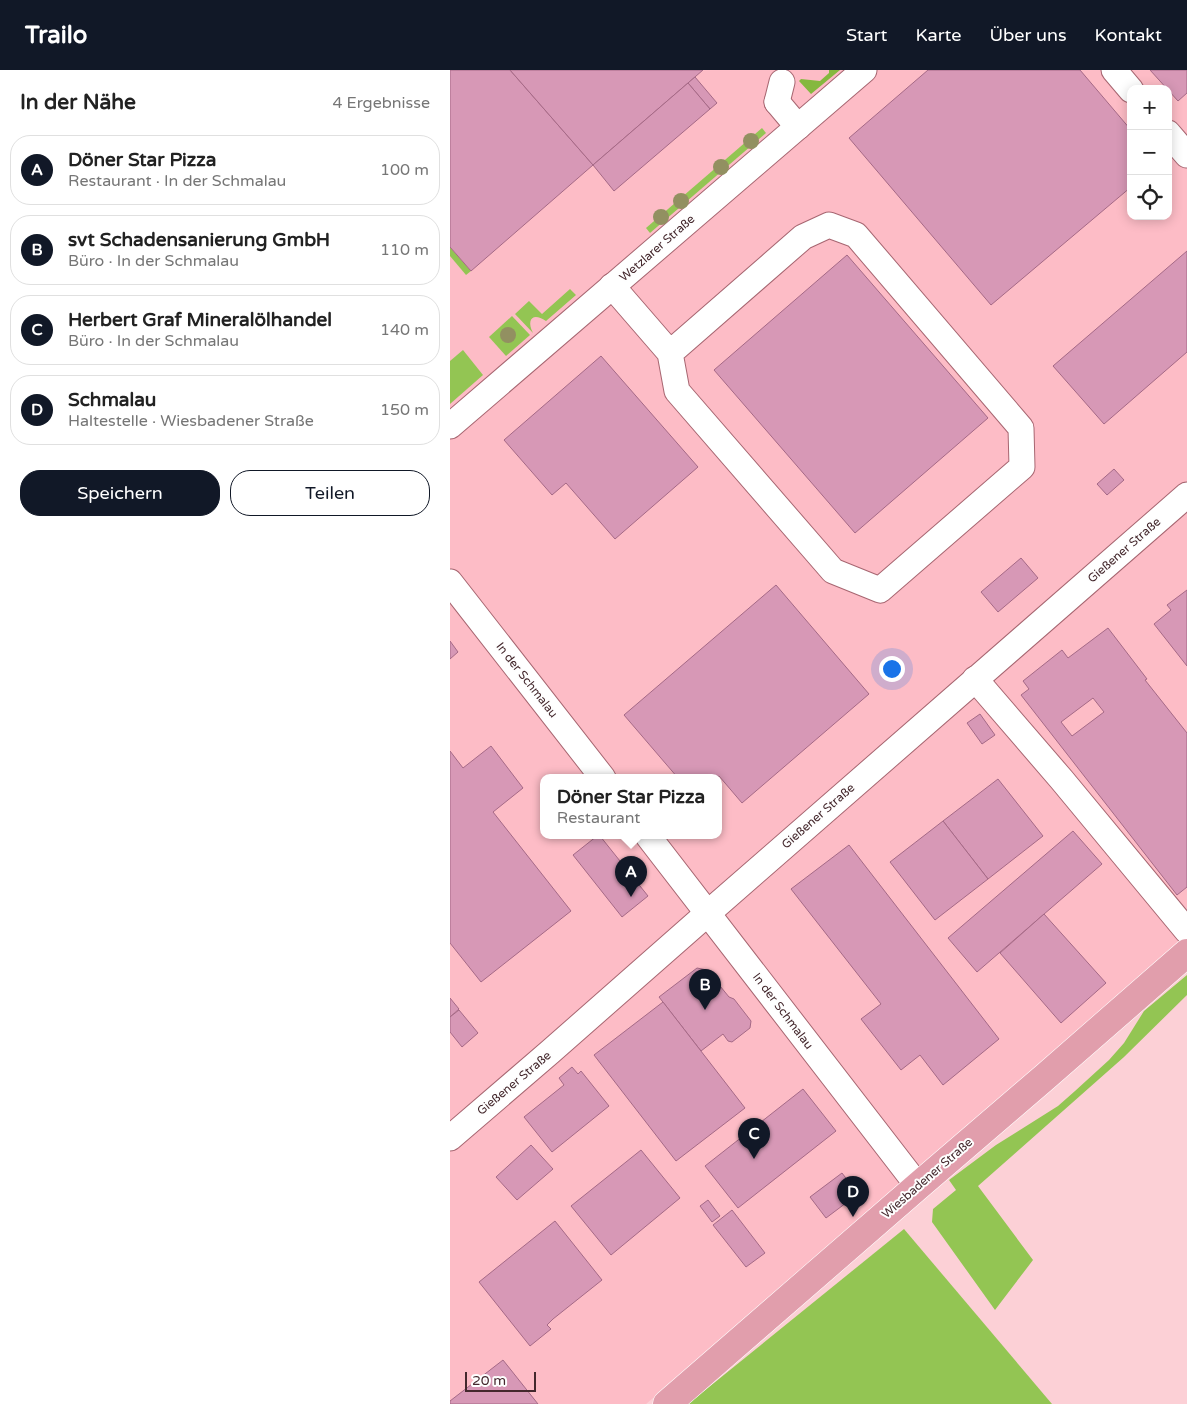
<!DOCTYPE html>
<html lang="de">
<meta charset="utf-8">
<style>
:root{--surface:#fff;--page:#f2f2f2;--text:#222;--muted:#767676;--line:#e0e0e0;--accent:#111827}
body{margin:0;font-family:"Varela Round",sans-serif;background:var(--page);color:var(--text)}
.controls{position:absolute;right:15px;top:15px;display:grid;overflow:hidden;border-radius:10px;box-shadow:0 2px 12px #0003}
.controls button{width:45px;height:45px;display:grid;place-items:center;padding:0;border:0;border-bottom:1px solid var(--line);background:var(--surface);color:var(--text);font:25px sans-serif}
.scale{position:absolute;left:15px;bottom:12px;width:71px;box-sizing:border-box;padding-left:5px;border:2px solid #44282d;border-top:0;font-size:14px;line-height:18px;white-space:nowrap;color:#44282d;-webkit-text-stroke:4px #fefefe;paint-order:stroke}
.you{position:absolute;left:441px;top:598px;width:18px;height:18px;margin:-12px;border:4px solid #fff;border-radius:50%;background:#1a73e8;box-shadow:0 0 0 8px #1a73e833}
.badge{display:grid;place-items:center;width:32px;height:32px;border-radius:50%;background:var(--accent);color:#fff;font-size:16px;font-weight:700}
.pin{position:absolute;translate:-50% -41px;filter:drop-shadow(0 1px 2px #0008)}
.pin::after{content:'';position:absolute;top:26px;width:18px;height:15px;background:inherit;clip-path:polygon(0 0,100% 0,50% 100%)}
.popup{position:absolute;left:90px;top:704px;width:182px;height:65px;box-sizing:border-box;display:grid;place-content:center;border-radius:10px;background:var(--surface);filter:drop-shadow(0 1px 4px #0005);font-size:16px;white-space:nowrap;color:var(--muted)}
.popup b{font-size:19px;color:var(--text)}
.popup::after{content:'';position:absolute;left:50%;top:100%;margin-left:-10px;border:10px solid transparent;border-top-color:var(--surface)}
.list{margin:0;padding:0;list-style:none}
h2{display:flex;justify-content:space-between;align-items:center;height:65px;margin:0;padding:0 20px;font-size:21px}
h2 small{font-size:16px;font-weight:400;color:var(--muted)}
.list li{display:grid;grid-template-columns:32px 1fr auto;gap:15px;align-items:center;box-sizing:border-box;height:70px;margin:0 10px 10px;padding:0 10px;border:1px solid var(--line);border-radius:20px}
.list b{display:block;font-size:19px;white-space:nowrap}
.list p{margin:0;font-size:16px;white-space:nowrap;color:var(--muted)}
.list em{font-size:16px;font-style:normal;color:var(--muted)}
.actions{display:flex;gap:10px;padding:15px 20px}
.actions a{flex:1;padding:11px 0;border:1px solid var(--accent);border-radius:20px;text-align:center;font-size:18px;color:var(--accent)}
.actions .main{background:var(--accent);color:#fff}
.icon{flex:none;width:28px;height:28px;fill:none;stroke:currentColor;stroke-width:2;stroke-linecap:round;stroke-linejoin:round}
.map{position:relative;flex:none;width:737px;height:1334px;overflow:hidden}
header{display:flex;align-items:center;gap:30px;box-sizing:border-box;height:70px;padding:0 25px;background:var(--accent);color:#fff}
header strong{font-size:24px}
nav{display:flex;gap:28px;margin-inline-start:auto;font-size:18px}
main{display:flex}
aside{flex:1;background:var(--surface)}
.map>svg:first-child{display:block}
.built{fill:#fdbcc6;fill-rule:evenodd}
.green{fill:#93c553}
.forest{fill:#85b83e}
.building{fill:#d798b6;stroke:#a56986;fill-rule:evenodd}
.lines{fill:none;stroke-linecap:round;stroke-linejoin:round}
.minor-casing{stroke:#a76671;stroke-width:27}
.major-casing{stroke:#fff;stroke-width:29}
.minor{stroke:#fff;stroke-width:25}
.major{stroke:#e19eac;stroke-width:28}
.tree{fill:#929061}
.labels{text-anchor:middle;stroke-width:4;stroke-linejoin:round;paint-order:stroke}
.street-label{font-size:12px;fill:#44282d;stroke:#fefefe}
</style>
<header>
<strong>Trailo</strong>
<nav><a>Start</a><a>Karte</a><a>Über uns</a><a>Kontakt</a></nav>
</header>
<main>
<aside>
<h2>In der Nähe<small>4 Ergebnisse</small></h2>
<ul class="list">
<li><span class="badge">A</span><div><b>Döner Star Pizza</b><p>Restaurant · In der Schmalau</p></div><em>100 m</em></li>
<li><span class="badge">B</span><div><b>svt Schadensanierung GmbH</b><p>Büro · In der Schmalau</p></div><em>110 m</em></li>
<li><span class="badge">C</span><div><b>Herbert Graf Mineralölhandel</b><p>Büro · In der Schmalau</p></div><em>140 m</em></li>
<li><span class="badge">D</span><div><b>Schmalau</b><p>Haltestelle · Wiesbadener Straße</p></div><em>150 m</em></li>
</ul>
<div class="actions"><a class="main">Speichern</a><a>Teilen</a></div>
</aside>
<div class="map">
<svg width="737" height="1334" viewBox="0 0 737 1334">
<rect width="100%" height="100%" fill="#fcd0d6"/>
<path class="built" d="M0 0H737V871L568 1020 196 1334H0ZM681 19H718V146H681ZM94 708H268V766H94Z"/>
<g class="green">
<polygon points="312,58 316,63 200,163 196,158"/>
<polygon points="0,177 21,201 16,205 0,186"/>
<path d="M120 219 126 225 96 251C83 242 76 249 83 263L65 244 79 231 92 244Z"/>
<polygon points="62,246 80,265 56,286 39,267"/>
<polygon points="13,280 33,305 0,334 0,291"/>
<polygon points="737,905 737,925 674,987 528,1116 583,1190 545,1240 482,1152 483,1139 506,1120 499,1110 546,1075 608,1036 625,1021 659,990 674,973 694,941"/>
<polygon points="454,1159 602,1334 238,1334"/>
</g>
<polygon class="forest" points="379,0 390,0 361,24 349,11 351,9 370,11 379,3"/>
<g class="building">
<polygon points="0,0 60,0 143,95 21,201 0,177"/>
<polygon points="60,0 253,0 143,95"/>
<polygon points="478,0 630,0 681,60 681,117 541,235 399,68"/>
<polygon points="700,0 737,0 737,23 728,31"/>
<polygon points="245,7 267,33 260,39 238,13"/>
<polygon points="238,13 260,39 164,121 143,95"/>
<polygon points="737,181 737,282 654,354 603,296"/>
<polygon points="397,185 538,348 405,463 264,300"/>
<polygon points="151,286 248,397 165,469 116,413 102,425 54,370"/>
<polygon points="664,399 674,410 657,425 647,414"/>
<polygon points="571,488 588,508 548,542 531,522"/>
<polygon points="326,515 419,624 292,733 269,706 266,708 228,708 174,645"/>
<polygon points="737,520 737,596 704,554 721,540 717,535"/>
<path d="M658 558 697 609 695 610 737 663V817L727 825 571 625 579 619 573 611 612 580 618 588ZM643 628 654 642 622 666 611 652Z"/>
<polygon points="0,571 8,582 0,589"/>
<polygon points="530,644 545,665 532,674 517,653"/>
<polygon points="41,676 73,718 43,742 121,841 31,912 0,873 0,681 13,698"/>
<polygon points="548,709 593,766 538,809 493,751"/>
<polygon points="493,751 538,809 485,850 440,792"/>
<polygon points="623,761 652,794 527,902 498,868"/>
<polygon points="147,766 150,766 198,826 172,847 123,785"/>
<polygon points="399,775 549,969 493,1015 470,985 451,1000 411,949 431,934 341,819"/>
<polygon points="594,844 656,913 611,953 550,883"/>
<polygon points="247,898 257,900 279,927 284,929 301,951 300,958 282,972 278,971 273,964 251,981 209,927"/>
<polygon points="0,928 9,939 0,947"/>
<polygon points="213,932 295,1038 226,1091 144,985"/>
<polygon points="9,940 28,963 12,977 0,962 0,947"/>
<polygon points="122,997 128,1004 131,1001 159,1036 102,1082 74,1047 114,1015 109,1008"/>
<polygon points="353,1019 386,1061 288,1138 255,1096"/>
<polygon points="81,1075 103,1099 67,1130 46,1107"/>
<polygon points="191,1080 230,1128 161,1185 121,1136"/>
<polygon points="392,1103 408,1124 376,1148 360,1127"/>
<polygon points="258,1130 270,1146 262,1152 250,1136"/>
<polygon points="282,1140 315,1183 296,1197 263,1155"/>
<polygon points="105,1151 152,1210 103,1249 97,1255 101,1259 80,1276 29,1212"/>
<polygon points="53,1290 88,1334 0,1334 0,1331"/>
</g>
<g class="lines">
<defs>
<g id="minor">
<polyline points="664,0 681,20"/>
<polyline points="327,32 348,57"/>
<polyline points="327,32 332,12"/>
<polyline points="718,63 737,85"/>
<polyline points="162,216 220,283 227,321 383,501 430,520 572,397 571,358 406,165 379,155 353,167 220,283"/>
<polyline points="0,356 414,0"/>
<polyline points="0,512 153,708"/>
<polyline points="525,609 612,710 737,861"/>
<polyline points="198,766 468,1116"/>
<polyline points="0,1068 100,982 258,843 737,425"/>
</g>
<polyline id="major" points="217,1334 468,1116 595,1007 737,883"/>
</defs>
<use href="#minor" class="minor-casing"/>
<use href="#major" class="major-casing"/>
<use href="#minor" class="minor"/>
<use href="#major" class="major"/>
</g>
<g class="tree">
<circle cx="301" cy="71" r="8"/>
<circle cx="271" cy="97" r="8"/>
<circle cx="231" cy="131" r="8"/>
<circle cx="211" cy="147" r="8"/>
<circle cx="58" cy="265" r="8"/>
</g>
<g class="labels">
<g class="street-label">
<text transform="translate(207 178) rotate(-41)" y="4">Wetzlarer Straße</text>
<text transform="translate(674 480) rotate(-41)" y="4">Gießener Straße</text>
<text transform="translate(77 610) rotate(52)" y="4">In der Schmalau</text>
<text transform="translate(368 746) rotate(-41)" y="4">Gießener Straße</text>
<text transform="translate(333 941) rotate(53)" y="4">In der Schmalau</text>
<text transform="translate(64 1013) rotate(-40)" y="4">Gießener Straße</text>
<text transform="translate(477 1108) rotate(-41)" y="4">Wiesbadener Straße</text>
</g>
</g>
</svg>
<div class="controls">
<button>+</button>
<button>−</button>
<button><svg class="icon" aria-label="locate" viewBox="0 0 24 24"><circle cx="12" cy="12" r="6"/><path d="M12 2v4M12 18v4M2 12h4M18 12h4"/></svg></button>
</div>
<div class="scale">20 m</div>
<div class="you"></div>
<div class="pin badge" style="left:181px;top:827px">A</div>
<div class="popup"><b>Döner Star Pizza</b>Restaurant</div>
<div class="pin badge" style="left:255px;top:940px">B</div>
<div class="pin badge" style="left:304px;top:1089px">C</div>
<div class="pin badge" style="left:403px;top:1147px">D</div>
</div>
</main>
